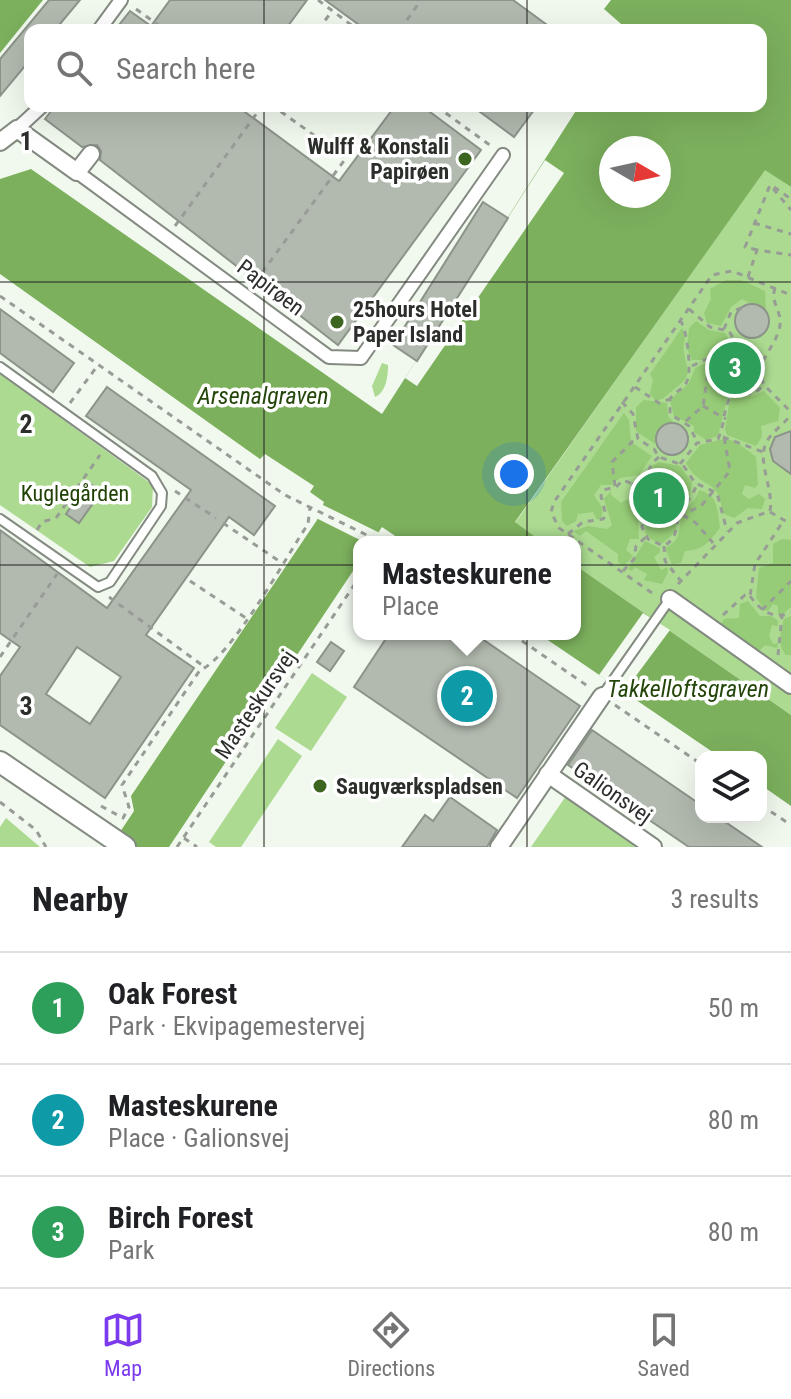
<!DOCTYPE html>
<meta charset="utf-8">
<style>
:root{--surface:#fff;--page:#f2f2f2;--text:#202124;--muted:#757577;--line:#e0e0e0;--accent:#7c3aed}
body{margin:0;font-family:"Roboto Condensed",sans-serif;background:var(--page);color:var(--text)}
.controls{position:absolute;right:24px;bottom:24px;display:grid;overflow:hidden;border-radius:16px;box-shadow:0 8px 32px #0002}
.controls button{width:72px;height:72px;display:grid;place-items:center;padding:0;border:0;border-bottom:2px solid var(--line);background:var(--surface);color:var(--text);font:40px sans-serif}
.compass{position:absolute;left:599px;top:136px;width:72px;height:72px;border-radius:50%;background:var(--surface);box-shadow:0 8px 32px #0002;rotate:99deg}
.you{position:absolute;left:514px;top:474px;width:28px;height:28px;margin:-20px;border:6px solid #fff;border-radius:50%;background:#1a73e8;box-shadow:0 0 0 12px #1a73e833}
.badge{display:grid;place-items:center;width:52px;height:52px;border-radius:50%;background:var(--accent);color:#fff;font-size:26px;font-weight:700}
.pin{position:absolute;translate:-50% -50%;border:4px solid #fff;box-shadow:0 2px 8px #0006}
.popup{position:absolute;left:353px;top:536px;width:228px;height:104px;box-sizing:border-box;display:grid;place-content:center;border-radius:16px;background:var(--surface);filter:drop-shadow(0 2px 6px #0005);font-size:26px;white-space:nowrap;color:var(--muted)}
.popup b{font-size:30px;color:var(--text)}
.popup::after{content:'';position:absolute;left:50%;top:100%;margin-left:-16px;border:16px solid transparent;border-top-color:var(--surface)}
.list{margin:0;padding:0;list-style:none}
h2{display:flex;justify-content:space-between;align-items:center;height:104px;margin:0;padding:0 32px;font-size:34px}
h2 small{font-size:26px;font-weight:400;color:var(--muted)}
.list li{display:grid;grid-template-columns:52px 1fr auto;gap:24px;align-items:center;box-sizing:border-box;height:112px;padding:0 32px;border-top:2px solid var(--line)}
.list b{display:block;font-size:30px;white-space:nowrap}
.list p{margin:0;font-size:26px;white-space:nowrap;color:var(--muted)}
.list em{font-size:26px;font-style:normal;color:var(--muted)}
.icon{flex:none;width:44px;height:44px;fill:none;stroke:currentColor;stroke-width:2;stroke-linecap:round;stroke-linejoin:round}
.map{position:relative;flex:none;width:791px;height:847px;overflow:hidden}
.search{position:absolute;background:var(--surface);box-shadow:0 8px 32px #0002;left:24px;right:24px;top:24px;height:88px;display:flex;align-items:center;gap:20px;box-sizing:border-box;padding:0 28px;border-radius:16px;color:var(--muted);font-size:30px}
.sheet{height:440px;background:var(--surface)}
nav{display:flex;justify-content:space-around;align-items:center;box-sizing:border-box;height:112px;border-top:2px solid var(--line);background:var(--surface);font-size:22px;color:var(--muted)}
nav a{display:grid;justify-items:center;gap:4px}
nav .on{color:var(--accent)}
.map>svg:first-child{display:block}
.green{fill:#abda90}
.forest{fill:#96cb77}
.water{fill:#7cb05d;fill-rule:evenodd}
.pier{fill:#f1f9ee}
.building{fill:#b2baaf;stroke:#8c9389;stroke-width:2;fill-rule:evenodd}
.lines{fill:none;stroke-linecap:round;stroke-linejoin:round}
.service-casing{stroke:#838a80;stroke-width:12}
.pedestrian-casing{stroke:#838a80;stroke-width:16}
.minor-casing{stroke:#838a80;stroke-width:20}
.tertiary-casing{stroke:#838a80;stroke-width:24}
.path{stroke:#979d95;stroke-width:3;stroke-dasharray:6 6;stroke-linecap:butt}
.service{stroke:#fff;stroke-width:8}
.pedestrian{stroke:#fff;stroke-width:12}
.minor{stroke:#fff;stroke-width:16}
.tertiary{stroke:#fff;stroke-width:20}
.grid{fill:none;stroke:#2b2e2a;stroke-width:2;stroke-opacity:0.55}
.poi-dot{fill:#3c6520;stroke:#fff;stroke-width:3}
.labels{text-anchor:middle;stroke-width:7;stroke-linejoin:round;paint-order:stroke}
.poi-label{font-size:22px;font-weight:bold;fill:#2b2e2a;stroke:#fff;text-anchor:start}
.street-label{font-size:22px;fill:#2b2e2a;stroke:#fff}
.park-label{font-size:22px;fill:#1f4103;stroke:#fff}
.water-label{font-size:24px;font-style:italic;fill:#24460a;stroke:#fff}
.grid-label{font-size:26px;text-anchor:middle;font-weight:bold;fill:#2b2e2a;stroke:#fff;stroke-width:7;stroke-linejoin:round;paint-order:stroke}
</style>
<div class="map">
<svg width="791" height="847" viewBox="0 0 791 847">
<rect width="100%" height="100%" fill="#f1f9ee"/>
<g class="green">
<polygon points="765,169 791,187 791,715 575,565 575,542 542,542 515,523"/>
<path d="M382 363 388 365C388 377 386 392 375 397L372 386Z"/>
<polygon points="0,374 153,485 152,507 114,561 90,567 0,505"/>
<polygon points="312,673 347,697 311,751 275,728"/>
<polygon points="278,739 302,756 241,847 216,847 209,842"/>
<polygon points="566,796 640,847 531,847"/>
<polygon points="6,818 40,847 0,847 0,827"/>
</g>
<g class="forest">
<polygon points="726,280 741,280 765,291 766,312 742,299 731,307 721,326 707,323 704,313 711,299 710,289"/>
<polygon points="696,321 709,330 725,333 732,345 730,351 724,355 713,350 703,360 692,360 687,349 689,328"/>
<path d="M682 328C688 337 682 343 684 353 689 377 691 376 672 391 664 397 665 400 655 400L650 394 653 380 650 374Z"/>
<polygon points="742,353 755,357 751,373 757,387 752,392 740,390 728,395 718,436 706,440 694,432 694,426 674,416 670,400 689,383 695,368 718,357 729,360"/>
<polygon points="764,391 780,408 778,421 761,426 762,437 756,446 727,435 725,429 730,399 737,395 753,396"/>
<polygon points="644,400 667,403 668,416 674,423 660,429 655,444 636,431 636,407"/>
<polygon points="624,413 629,420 631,442 652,456 639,475 620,478 611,485 601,485 594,495 603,509 601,518 597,520 593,512 578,514 576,521 567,526 562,521 561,502"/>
<path d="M724 439 735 441 756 457 758 484 755 488 745 485 742 494 749 499 759 494 765 499 762 509 748 508 734 518 722 513C721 477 701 491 686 463L700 445Z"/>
<polygon points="659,462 680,466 692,482 690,495 677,512 676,531 663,543 654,541 645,533 647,515 634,491 648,480 653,465"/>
<path d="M699 490C719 495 717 510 720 528 709 542 703 550 685 551L681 563 672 564 665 548C680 541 678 534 681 520 684 509 696 502 699 490Z"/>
<polygon points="611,491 611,495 621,503 628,499 638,518 639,539 630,539 626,550 633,556 624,566 618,562 618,554 586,531 580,536 573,531 588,526 607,529 612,525 604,499"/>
<polygon points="782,539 791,540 791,607 783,614 778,614 778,606 773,604 768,611 764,610 756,597 759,568 773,563 773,544"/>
<polygon points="645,541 660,548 660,552 654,557 661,570 667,567 668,572 662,584 644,580 647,574 635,567 632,571 628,569"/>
<polygon points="748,601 760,616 771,616 778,621 778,626 772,625 769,636 773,644 778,643 777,648 765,645 757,653 720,626 724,619 739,618 740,604"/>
<path d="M791 616V655H786C777 646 781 630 784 619Z"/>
</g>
<g class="water">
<polygon points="0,0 43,0 0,53"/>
<path d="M611 0H791V187L765 170 515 522 542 542H404L382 527 372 542H359V562L169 847H110L134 811 131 796 317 520 324 502 310 492 314 486 265 454 260 459 0 274V179L31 169 382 414 579 106H761V30H628L604 9ZM611 148H659V196H611Z"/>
<polygon points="575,565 791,715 791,806 761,785 761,757 720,757 539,634 575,634"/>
</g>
<g class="pier">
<polygon points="545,160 564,173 417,386 405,378"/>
<polygon points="319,503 382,534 377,542 364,542 314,517"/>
<polygon points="643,613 670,630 624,692 599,675"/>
</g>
<g class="building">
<polygon points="49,0 80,0 55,30 30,30 30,60 0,96 0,59"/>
<polygon points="170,0 307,0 285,30 115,30 130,11 151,26"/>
<polygon points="325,0 513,0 554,30 366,30"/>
<polygon points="55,106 249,106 245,112 339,181 395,106 422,106 481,150 338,345 100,160 101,151 97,145 82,147 45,119"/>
<polygon points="472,106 537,106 514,137"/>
<polygon points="483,202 508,218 417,361 393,345"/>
<circle cx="752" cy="321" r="17"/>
<polygon points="0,309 74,363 53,392 0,353"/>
<path d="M107 387 275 506 254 535 229 517 146 635 194 668 105 798 0 725V676L20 647 0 633V530L107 608 191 490 86 416ZM77 647 121 677 90 724 46 694Z"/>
<circle cx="672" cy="439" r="16"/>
<polygon points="791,431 791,474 773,461 770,449 775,437"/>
<polygon points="88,482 101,492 79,523 66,514"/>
<polygon points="389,634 475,634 580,706 517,798 354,687"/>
<polygon points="331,642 344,651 330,671 317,662"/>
<polygon points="592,730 701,805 701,817 718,817 762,847 689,847 568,765"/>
<polygon points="450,797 497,830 487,847 402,847 425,815 433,821"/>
</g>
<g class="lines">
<defs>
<g id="service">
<polyline points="0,367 152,476 162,493 161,506 110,582 98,587 0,519"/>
<polyline points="602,696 670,599"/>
</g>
<g id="pedestrian">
<polyline points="99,30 121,0"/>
<polyline points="17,129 42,106"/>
<polyline points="77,172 329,357 361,358 503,155"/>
</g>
<g id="minor">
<polyline points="0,142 17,129 77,172 91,154"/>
<polyline points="670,599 791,685"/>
<polyline points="548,774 653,847"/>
<polyline points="499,847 602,696"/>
</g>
<polyline id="tertiary" points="0,762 125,847"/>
</defs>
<use href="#service" class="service-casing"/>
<use href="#pedestrian" class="pedestrian-casing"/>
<use href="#minor" class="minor-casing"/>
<use href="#tertiary" class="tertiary-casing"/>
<g class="path">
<polyline points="318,0 358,30"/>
<polyline points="136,9 165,30"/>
<polyline points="318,30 332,11"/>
<polyline points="400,30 421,0"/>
<polyline points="436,106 491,146"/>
<polyline points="774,187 791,199"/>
<polyline points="754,223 791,234"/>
<polyline points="175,226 262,106"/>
<polyline points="757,250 745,247 770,185 791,210"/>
<polyline points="748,277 757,250 791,255"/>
<polyline points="255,282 346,158 273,106"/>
<path d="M775 288C770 303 782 311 780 325 777 343 764 354 759 371L764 385 791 412"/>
<polyline points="0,296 285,495 381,542"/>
<polyline points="689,309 710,327 729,331 739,348 758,351 764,358"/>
<path d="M680 320C687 328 692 371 687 381 684 390 674 391 670 399V414L689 426 698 443"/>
<polyline points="724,329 731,312 743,307"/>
<polyline points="692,366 713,356 732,356 738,349"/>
<polyline points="635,387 659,403 670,399"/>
<polyline points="622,402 633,414 638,439 654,449 659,457 683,465 695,483 717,493 727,531"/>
<polyline points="70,403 98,365"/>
<polyline points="703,406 726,419"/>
<polyline points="686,421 703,406 710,358"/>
<polyline points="723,437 763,452"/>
<path d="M659 457 652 463 645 479 633 484 631 493 644 515 642 527 648 539 664 546C680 536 674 527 680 512 685 502 693 496 697 484"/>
<path d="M680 464 697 443 718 439C725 425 723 406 732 395L755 393 763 386"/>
<polyline points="615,486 612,462 637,437"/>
<polyline points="175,491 216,518"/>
<polyline points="770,512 791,524"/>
<polyline points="683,515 696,523 713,543"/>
<polyline points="680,516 701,506 730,471 724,437"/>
<polyline points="223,523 282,563"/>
<polyline points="37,530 42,522 56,518 100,455"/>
<polyline points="568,534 583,522 603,519 606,515 601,496 603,490 616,487 623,480 633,484"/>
<polyline points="664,546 665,561 680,580"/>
<polyline points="623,571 634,559 636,546 646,537"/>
<polyline points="190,581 246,618"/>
<path d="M678 584 737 523 770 511C774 490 757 462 766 443 772 431 784 425 791 414"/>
<polyline points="652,593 559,528 551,512 554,502 712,275 732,271 791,295"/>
<path d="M750 596C760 610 773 620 791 613"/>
<polyline points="109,597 206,668"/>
<polyline points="762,610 791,581"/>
<polyline points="723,615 745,595 750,596 755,564 784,520"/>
<polyline points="512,634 589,687"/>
<polyline points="778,655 782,616"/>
<polyline points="0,657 57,574"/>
<polyline points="615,705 701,764"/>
<polyline points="0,802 36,830 46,847"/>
<polyline points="761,805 791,825"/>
<path d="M101 806 123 818 129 807 122 785 200 670C231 658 286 557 308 524L310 507"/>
<polyline points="184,838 197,847"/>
<polyline points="177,847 359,578"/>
</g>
<use href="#service" class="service"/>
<use href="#pedestrian" class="pedestrian"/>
<use href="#minor" class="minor"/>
<use href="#tertiary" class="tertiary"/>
</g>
<path class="grid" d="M264 0V30M527 0V30M264 106V847M527 106V847M0 282H791M0 565H791"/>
<g class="poi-dot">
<circle cx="465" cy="159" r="8"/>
<circle cx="337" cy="322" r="8"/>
<circle cx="320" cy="786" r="8"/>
</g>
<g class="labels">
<g class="poi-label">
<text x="449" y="154" text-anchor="end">Wulff &amp; Konstali<tspan x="449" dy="25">Papirøen</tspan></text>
<text x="353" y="317">25hours Hotel<tspan x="353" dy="25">Paper Island</tspan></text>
<text x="336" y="794">Saugværkspladsen</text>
</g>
<g class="street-label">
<text transform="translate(271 287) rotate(37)" y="8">Papirøen</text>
<text transform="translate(255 704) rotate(-56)" y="8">Masteskursvej</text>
<text transform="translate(613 792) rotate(35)" y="8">Galionsvej</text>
</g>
<g class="park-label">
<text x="75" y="501">Kuglegården</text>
</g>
<g class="water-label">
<text x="263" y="404">Arsenalgraven</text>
<text x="688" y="697">Takkelloftsgraven</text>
</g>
</g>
<g class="grid-label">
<text x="26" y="150">1</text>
<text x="26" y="433">2</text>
<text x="26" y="715">3</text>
</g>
</svg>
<div class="controls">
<button><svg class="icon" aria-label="layers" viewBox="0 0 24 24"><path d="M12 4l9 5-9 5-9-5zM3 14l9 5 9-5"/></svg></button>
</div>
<svg class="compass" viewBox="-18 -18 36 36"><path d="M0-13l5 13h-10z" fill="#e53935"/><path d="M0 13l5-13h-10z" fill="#757577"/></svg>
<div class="you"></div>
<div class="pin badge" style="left:659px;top:498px;background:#2e9e5b">1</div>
<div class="pin badge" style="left:467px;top:696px;background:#0f9aa8">2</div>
<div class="popup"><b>Masteskurene</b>Place</div>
<div class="pin badge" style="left:735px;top:368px;background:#2e9e5b">3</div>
<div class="search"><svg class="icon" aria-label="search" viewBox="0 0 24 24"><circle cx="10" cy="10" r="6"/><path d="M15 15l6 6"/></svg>Search here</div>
</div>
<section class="sheet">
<h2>Nearby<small>3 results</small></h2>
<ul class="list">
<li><span class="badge" style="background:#2e9e5b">1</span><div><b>Oak Forest</b><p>Park · Ekvipagemestervej</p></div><em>50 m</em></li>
<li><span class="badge" style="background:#0f9aa8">2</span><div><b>Masteskurene</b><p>Place · Galionsvej</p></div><em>80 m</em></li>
<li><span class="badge" style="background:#2e9e5b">3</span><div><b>Birch Forest</b><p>Park</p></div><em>80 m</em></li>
</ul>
</section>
<nav>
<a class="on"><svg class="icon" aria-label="map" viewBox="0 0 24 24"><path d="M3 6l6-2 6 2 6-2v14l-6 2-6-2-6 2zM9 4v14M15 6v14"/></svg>Map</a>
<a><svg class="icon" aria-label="directions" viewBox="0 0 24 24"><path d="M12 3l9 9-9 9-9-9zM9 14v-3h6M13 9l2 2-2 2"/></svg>Directions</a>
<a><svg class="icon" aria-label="saved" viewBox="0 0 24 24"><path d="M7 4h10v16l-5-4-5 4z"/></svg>Saved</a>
</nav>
